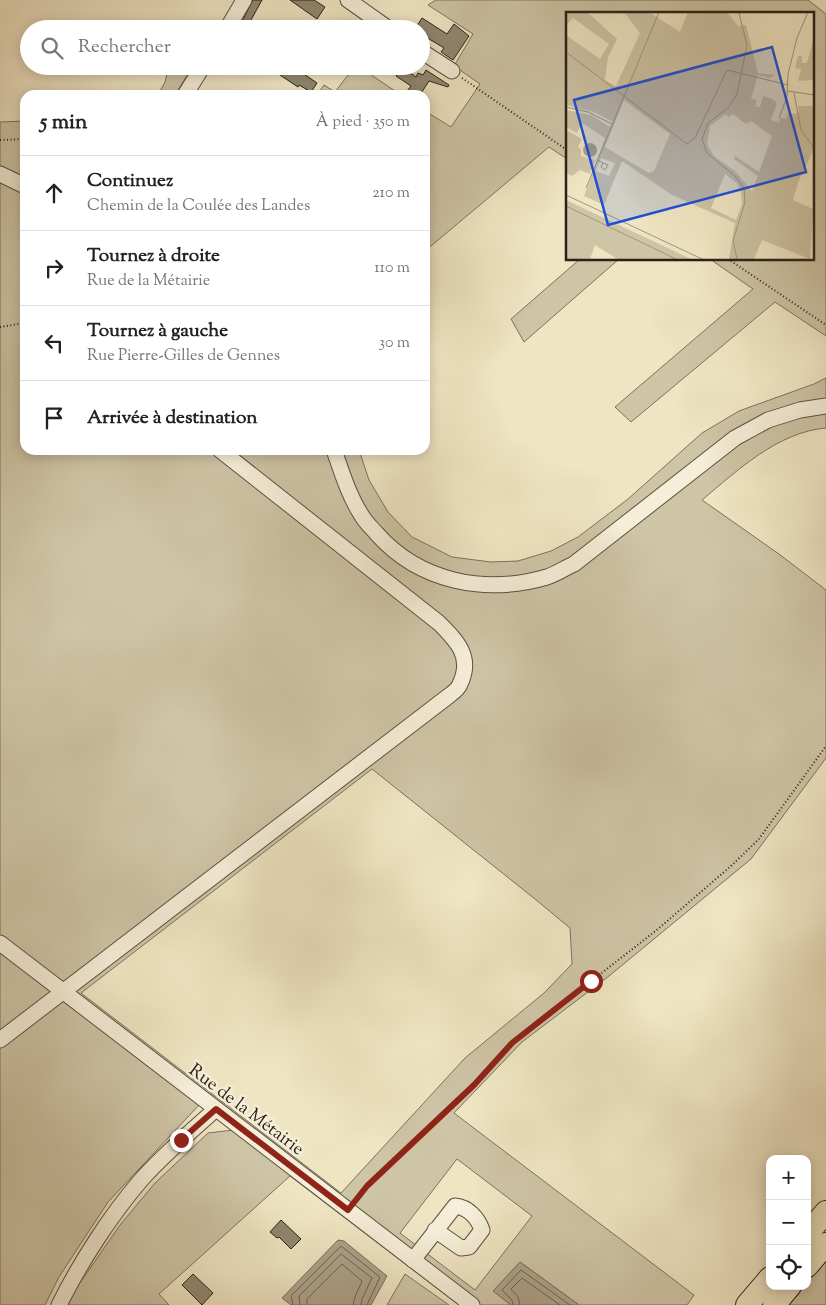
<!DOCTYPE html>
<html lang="fr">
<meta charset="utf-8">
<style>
:root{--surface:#fff;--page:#f6f6f6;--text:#222;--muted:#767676;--line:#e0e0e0}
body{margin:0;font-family:"Sorts Mill Goudy",serif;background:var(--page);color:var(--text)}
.controls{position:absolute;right:15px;bottom:15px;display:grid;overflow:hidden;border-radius:10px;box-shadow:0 2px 12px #0003}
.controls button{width:45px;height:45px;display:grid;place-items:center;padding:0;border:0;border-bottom:1px solid var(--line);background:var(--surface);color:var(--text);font:25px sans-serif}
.stop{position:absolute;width:15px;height:15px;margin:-11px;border:4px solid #8f2418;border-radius:50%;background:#fff}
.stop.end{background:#8f2418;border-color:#fff;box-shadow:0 1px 5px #0008}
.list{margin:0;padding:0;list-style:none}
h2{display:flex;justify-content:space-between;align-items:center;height:65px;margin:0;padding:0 20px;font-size:21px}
h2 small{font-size:16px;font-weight:400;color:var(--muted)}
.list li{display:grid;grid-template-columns:32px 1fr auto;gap:15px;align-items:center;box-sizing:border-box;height:75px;padding:0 20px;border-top:1px solid var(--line)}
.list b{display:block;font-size:19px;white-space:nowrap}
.list p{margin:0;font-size:16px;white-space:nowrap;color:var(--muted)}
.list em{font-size:16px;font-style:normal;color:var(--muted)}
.icon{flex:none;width:28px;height:28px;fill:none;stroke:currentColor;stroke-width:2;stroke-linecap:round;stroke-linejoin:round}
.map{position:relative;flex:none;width:826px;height:1305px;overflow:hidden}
.search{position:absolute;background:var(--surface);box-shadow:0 2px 12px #0003;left:20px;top:20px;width:410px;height:55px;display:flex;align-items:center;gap:12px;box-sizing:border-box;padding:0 18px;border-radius:28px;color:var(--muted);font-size:19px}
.panel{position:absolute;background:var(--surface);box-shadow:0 2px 12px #0003;left:20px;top:90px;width:410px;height:365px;border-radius:15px}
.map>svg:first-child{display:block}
.green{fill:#cec4a6;stroke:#7c725f;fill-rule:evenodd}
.water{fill:#aca289;stroke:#786e5c}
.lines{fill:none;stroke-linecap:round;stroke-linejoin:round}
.shore{stroke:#6c6250;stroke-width:1}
.building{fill:#918771;stroke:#2b2118}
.minor-casing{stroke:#5c5243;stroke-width:17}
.highway-casing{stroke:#2b2118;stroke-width:24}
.path{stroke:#2b2118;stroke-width:2;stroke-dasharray:1 2.5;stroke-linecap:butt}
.minor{stroke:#f5eed8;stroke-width:15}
.highway{stroke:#efe5c3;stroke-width:22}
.route{stroke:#8f2418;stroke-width:6}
.labels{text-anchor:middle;stroke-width:5;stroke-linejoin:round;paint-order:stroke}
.street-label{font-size:18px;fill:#2b2118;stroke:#f5eed8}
.inset-road{fill:none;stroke:#a1977f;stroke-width:1}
.view{fill:#1d4ed8;fill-opacity:0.15;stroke:#1d4ed8;stroke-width:2.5}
.inset-edge{fill:none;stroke:#2b2118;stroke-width:2.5}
</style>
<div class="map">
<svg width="826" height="1305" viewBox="0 0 826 1305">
<rect width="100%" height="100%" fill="#efe5c3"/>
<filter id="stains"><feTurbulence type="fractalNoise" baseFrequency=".004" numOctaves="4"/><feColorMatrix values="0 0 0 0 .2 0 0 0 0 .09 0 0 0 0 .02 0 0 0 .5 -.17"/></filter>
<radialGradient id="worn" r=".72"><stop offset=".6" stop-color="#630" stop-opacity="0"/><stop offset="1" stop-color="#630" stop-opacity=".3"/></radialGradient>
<g class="green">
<polygon points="436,0 808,0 826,14 826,336 775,302 631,422 615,407 753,289 710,259 812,259 812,14 567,14 567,159 549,147 425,251 425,111 451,127 480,84 454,66 473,34 428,5"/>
<polygon points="169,66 191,66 191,69 175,95 158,95 165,82"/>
<polygon points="355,66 358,66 401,95 317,95 324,85 335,92"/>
<path d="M25 121V450H359L369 480 388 512 412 537 452 557 491 562 518 561 551 551 578 537 628 499 702 433 739 411 814 384 826 378V428C778 432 738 470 702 500L779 554 826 590V758L751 859 609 976 522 1042 454 1113 694 1295 687 1305H579L520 1262 494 1291 511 1305H459L290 1176 159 1294 169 1305H68L75 1290 120 1225 155 1183 208 1133 233 1130 201 1103 108 1202 59 1277 45 1305H0V122ZM372 769 535 899 570 928 572 964 544 993 465 1058 341 1193 81 993ZM457 1159 532 1216 475 1290 400 1233Z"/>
<polygon points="580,259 619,259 524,342 511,319"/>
<polygon points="826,1261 826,1305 789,1305 805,1286 807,1286 807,1283"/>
<polygon points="405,1274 449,1305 387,1305"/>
</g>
<g class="water">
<polygon points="338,1240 344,1241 387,1276 371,1305 291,1305 282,1298"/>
<polygon points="520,1262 579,1305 511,1305 493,1291"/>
</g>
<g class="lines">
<g class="shore">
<polyline points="293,1305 291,1296 341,1246 380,1277 367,1305"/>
<polyline points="300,1305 299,1296 341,1254 372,1278 362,1299 361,1305"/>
<polyline points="307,1305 307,1299 342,1264 362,1281 355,1297 353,1305"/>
<polyline points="513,1305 512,1300 502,1290 521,1270 570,1305"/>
<polyline points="520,1305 518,1297 511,1289 522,1278 560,1305"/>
</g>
</g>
<g class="building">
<polygon points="253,0 262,0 246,29 242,29 239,27"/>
<polygon points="290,0 314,0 325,7 317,19"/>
<polygon points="422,18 447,34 454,24 469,36 453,60 441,52 444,48 421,34 421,29 415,29"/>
<polygon points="285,66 305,66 301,72 317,83 311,92 299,85 298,87 280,75"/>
<polygon points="402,67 416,77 418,73 423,75 426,70 449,85 448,87 429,81 420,95 413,95 407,91 411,86 396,76"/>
<polygon points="281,1220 301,1239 291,1249 279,1237 277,1238 270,1232"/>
<polygon points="193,1274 213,1293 202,1305 182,1285"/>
</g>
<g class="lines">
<defs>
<g id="minor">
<polyline points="348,0 389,29"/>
<polyline points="227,29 244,0"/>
<polyline points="421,51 452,71"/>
<polyline points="185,95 203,66"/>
<polyline points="0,174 25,186"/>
<path d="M334 450C342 473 349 496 362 516 366 523 372 528 377 534 420 582 485 595 547 577 556 574 565 568 574 564L735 438 768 420 800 410 826 406"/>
<polyline points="0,943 472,1305"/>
<path d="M0 1040 446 698C451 694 458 690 460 684 473 657 457 641 439 623L220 450"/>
<path d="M413 1260 455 1206C468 1207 478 1218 482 1230L469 1247 461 1248 435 1230"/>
<path d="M59 1305C80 1263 110 1216 141 1180 163 1155 190 1132 216 1109"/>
</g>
<g id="highway">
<polyline points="807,1234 826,1212"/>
<polyline points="807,1266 826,1244"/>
<polyline points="747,1305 770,1278"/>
<polyline points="774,1305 790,1286"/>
</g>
</defs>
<use href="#minor" class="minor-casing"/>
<use href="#highway" class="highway-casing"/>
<g class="path">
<polyline points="462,78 567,150"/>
<polyline points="0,140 25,139"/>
<polyline points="728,259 826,325"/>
<polyline points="0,327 25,323"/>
<polyline points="356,1201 367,1186 474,1085 512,1043 658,929 731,866 759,839 826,746"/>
</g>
<use href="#minor" class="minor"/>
<use href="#highway" class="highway"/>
</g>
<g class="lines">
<polyline class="route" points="181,1140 216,1109 348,1210 367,1186 474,1085 512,1043 591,981"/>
</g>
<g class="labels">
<g class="street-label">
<text transform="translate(247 1109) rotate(37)" y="6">Rue de la Métairie</text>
</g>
</g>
<g transform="translate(566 12)">
<rect width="248" height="248" fill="#efe5c3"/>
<path d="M0 0H21L51 27 42 45 39 68 50 74 74 21 58 0H83L114 20 122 0H161L172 14 180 13 192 61 210 63 203 66 192 63 185 87 191 88 189 94 194 95 197 84 206 87 211 91 205 108 213 111 214 106 220 107 223 100 225 102 233 101 232 94H247V139L233 168 227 188 247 197 244 247 196 228 188 247H163L169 211 106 183 56 149 38 193 18 184 39 126 16 111 11 121 0 115V98L25 103 44 115 47 110 28 100 0 93V23L34 47 43 32 7 6 0 13ZM58 88 104 122 88 159 83 161 39 135ZM160 102 162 105 167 102 180 112 185 109 206 124 193 160 169 144 168 147 192 164 186 179 169 159 148 144 141 132 144 114ZM35 146 49 151 43 164 30 159ZM159 162 171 171 175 180 176 192 170 208 145 196ZM247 28V68L232 69 235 57 229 56 232 44H236V51H241ZM0 118 16 127 12 135 15 137V144L29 148 24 162 14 158 6 164 0 161ZM0 188 125 247H51L29 233 24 247H0Z" fill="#cec4a6" fill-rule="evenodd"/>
<path d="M17 138a7 7 0 1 1 14 0a7 7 0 1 1-14 0Z" fill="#aca289"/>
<path class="inset-road" d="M0 40 121 132 129 126 161 58 222 73M222 79 248 83M228 81 235 118 248 136M0 95 22 100 46 112M213 106 221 85 222 62 231 26 242 0M32 148 37 151 42 153 39 158 35 155 37 151M20 176 93 0M0 183 136 247M0 194 110 247M171 247 167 229 179 190 178 176 169 164 141 141 136 127 142 111 162 96 171 82 181 33 173 1"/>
<path class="view" d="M206 35 240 160 42 213 8 88Z"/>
<rect width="248" height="248" class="inset-edge"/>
</g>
<rect width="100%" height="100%" filter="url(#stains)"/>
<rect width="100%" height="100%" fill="url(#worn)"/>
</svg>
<div class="controls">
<button>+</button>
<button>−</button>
<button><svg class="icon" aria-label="locate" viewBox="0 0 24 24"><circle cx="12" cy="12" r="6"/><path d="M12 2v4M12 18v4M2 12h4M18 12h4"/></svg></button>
</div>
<div class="stop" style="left:591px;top:981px"></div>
<div class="stop end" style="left:181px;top:1140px"></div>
<div class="search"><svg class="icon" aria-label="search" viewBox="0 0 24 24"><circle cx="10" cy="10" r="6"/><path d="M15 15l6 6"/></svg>Rechercher</div>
<section class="panel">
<h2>5 min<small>À pied · 350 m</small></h2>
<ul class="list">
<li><svg class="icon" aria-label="ahead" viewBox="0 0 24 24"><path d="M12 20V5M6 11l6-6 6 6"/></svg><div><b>Continuez</b><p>Chemin de la Coulée des Landes</p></div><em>210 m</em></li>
<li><svg class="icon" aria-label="right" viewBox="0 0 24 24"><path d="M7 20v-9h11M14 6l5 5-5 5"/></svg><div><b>Tournez à droite</b><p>Rue de la Métairie</p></div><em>110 m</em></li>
<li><svg class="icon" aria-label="left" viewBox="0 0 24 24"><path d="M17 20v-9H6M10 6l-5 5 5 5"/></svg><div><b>Tournez à gauche</b><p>Rue Pierre-Gilles de Gennes</p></div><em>30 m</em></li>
<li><svg class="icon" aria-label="arrive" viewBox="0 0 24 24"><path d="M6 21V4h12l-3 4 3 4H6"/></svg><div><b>Arrivée à destination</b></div></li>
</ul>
</section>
</div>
